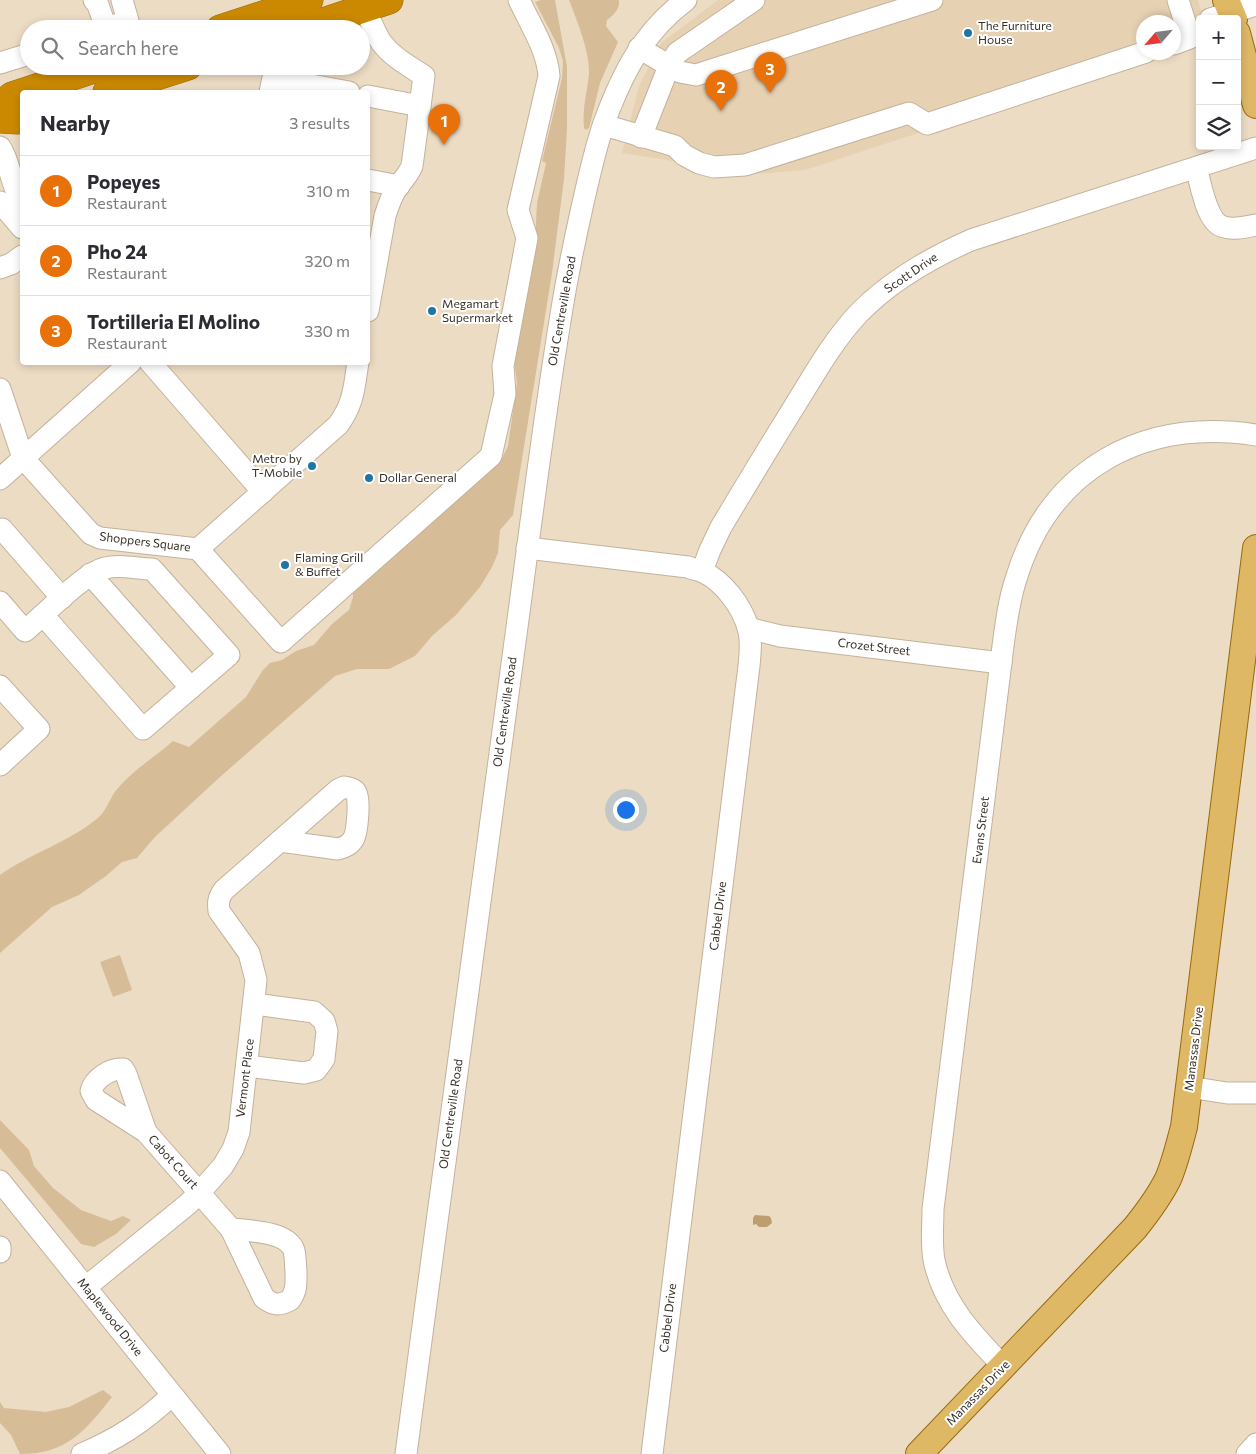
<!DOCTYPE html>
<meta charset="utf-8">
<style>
:root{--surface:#fff;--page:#f2f2f3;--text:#2b2b33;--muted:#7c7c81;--line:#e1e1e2;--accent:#1e76a5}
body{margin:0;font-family:Commissioner,sans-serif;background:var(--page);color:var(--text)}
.controls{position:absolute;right:15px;top:15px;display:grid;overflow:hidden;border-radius:5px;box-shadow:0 2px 8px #0003}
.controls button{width:45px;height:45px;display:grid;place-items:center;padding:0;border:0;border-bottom:1px solid var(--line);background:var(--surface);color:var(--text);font:25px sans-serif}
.compass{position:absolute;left:1136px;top:15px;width:45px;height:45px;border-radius:50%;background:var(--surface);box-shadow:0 2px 8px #0003;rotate:242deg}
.you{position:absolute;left:625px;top:809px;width:18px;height:18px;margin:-12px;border:4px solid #fff;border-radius:50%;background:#1a73e8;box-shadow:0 0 0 8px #1a73e833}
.badge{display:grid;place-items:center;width:32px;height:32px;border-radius:50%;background:var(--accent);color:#fff;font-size:16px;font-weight:700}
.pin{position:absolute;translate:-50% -41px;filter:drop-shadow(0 1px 2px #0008)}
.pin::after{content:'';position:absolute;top:26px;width:18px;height:15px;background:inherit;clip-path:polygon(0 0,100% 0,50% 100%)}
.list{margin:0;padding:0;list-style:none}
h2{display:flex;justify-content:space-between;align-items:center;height:65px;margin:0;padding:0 20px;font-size:21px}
h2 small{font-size:16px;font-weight:400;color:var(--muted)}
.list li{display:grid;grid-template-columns:32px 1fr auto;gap:15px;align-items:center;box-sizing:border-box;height:70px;padding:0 20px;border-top:1px solid var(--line)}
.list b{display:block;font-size:19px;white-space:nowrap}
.list p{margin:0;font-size:16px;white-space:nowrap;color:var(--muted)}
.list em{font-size:16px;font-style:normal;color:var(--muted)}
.icon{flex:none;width:28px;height:28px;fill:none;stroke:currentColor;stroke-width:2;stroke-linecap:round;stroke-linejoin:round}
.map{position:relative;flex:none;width:1256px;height:1454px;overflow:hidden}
.search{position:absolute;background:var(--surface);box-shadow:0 2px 8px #0003;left:20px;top:20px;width:350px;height:55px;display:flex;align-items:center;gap:12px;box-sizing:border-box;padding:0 18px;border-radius:28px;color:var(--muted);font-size:19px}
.panel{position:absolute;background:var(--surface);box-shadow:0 2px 8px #0003;left:20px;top:90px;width:350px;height:275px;border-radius:5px}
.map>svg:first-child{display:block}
.built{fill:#e7d1b3}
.green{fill:#d7bc98}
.water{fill:#be9e70}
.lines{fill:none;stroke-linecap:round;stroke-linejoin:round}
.minor-casing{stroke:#c3b29c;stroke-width:23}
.major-casing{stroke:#966a0e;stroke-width:28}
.highway-casing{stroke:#966a0e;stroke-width:29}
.minor{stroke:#fff;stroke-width:21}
.major{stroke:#dfb866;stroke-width:26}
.highway{stroke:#ca8900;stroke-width:28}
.poi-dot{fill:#1e76a5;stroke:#fff;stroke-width:2}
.labels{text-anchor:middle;stroke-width:4;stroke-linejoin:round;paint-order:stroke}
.poi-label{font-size:12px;fill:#363027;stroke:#fff;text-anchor:start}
.street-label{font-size:12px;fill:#363027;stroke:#fff}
</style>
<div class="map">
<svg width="1256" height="1454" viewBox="0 0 1256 1454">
<rect width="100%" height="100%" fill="#eddcc4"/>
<polygon class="built" points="718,0 1198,0 1203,19 1200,19 1200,41 1174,49 1174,22 1144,22 1144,52 1164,53 805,170 756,174 622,153 639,86 661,43"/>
<g class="green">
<path d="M541 0H555L567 67V128L564 179 552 273 513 515 500 530 498 553 492 567 480 587 456 615 432 636 415 656 389 669H357L335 676 220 777 155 837 137 858 122 862 106 876 79 895 52 907 0 953V875C31 853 70 842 99 817 107 810 110 797 118 788 133 770 155 757 173 741L189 747 246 697 263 670 270 663 282 660 296 651 314 645 332 624 349 610 353 597V587L502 458 508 446 517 383 514 360 535 241 537 203 546 163 542 161 562 78 563 61 559 48 535 2Z"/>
<path d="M569 0H619C620 9 614 15 607 20L606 26 618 42 600 83 589 128 586 130 584 128C582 109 587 93 589 74 590 52 577 21 569 0Z"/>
<polygon points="120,955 132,990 113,997 100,962"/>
<polygon points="0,1120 29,1150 34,1166 53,1188 81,1210 111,1221 123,1216 131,1220 116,1234 94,1247 81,1244 0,1148"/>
<path d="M103 1390 112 1397C85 1431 67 1454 20 1454L11 1435 0 1423V1402L4 1408 46 1412 69 1407Z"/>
</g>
<polygon class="water" points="755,1215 769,1216 771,1218 772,1223 767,1227 759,1227 756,1224 753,1225 753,1218"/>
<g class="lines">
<defs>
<g id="minor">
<polyline points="94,0 98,5 106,28 128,21 122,0"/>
<path d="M361 0C368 14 373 29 381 42 392 57 409 66 424 76L412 166C408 175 404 179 398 186 392 195 388 206 385 216L368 311"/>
<polyline points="1210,19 1256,5"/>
<polyline points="1174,44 1190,38 1178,0"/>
<polyline points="639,48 680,72 696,75 932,0"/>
<polyline points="0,63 29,54"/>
<polyline points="270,92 273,78 349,92"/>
<polyline points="368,96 420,106"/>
<polyline points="604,125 675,146 684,155 699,163 714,167 745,165 909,113 927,124 1146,52"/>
<polyline points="641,137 669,66 677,53 754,0"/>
<path d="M0 147C11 163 10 185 22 202"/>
<path d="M1196 168C1201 183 1206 223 1224 227 1234 230 1246 227 1256 225"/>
<polyline points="368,180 399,186"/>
<polyline points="0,202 22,228"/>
<polyline points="0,268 11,264 22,256"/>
<polyline points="150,362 263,492"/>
<path d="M0 389 23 458 91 534 100 538 198 549 338 425C354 403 354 388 358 362"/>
<polyline points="0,479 131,362"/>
<polyline points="0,531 2,529 62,598"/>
<path d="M527 548 688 567C692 569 698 570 703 572 723 581 742 606 748 628 752 640 750 654 749 666L652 1454"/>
<path d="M198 549 281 642 491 456 505 394 503 366 527 238 518 210 549 76C547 49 530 24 519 0"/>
<path d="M702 571 710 550 721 527C745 487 769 447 794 407 814 375 832 342 858 314 890 281 930 258 971 240L1256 148"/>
<polyline points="90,574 191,688"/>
<path d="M0 602 25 631C44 615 84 573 105 568 120 564 137 569 152 569L229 655 143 729 43 615"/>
<polyline points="748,628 780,636 1001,663"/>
<polyline points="0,686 39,729 0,765"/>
<path d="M344 787C348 788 352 788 355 791 361 797 357 831 354 838 350 845 345 847 338 849L280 841 338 790Z"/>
<polyline points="247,1066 304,1073 316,1070 324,1059 327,1031 324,1021 314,1012 254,1004"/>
<polyline points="1189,1087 1227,1093 1256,1093"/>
<path d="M146 1132 126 1074 123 1069C110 1068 94 1079 91 1091L96 1100 146 1132 231 1229"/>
<polyline points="0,1181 220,1454"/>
<path d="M231 1229C249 1231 284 1231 293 1248 296 1254 295 1264 296 1271 296 1283 297 1291 290 1300 279 1306 273 1305 264 1298Z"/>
<polyline points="0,1247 0,1252"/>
<path d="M86 1287 188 1204 200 1192 223 1166 233 1149 239 1132 256 980 249 953 219 911C218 903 218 898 224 890L280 841"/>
<path d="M1003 1366C973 1335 943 1304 934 1260 931 1243 933 1226 933 1209L1003 646C1006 623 1009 600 1016 579 1050 467 1144 418 1256 435"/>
<path d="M82 1454C117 1439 144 1422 172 1395"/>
<path d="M406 1454C443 1173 481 892 519 612 532 515 544 418 560 321 566 282 574 243 583 203 589 177 595 149 604 123 622 74 643 32 686 0"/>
<polyline points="1247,1454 1256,1444"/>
</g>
<g id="major">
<polyline points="1226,0 1234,19"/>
<polyline points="1237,33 1256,105"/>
<path d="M919 1454 1135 1228C1147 1213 1159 1197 1168 1179 1175 1163 1179 1145 1184 1127L1256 548"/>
</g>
<g id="highway">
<polyline points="220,29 309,0"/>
<polyline points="302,29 389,0"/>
<polyline points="107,92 188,66"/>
<polyline points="0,105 12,96 103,66"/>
<polyline points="0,119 18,120 22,119"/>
</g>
</defs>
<use href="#minor" class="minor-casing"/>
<use href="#major" class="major-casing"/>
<use href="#highway" class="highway-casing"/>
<use href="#minor" class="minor"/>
<use href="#major" class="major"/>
<use href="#highway" class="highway"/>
</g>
<g class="poi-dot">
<circle cx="968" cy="33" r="5"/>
<circle cx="432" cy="311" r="5"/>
<circle cx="312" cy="466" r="5"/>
<circle cx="369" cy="478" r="5"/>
<circle cx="285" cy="565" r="5"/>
</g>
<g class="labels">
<g class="poi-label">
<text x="978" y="30">The Furniture<tspan x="978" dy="14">House</tspan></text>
<text x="442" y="308">Megamart<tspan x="442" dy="14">Supermarket</tspan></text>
<text x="302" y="463" text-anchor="end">Metro by<tspan x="302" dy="14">T-Mobile</tspan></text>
<text x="379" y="482">Dollar General</text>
<text x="295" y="562">Flaming Grill<tspan x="295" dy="14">&amp; Buffet</tspan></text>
</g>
<g class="street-label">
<text transform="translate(911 273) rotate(-34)" y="4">Scott Drive</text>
<text transform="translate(562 311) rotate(-80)" y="4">Old Centreville Road</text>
<text transform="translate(145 542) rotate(7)" y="4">Shoppers Square</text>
<text transform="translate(874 647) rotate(7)" y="4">Crozet Street</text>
<text transform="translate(505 712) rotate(-82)" y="4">Old Centreville Road</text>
<text transform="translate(981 830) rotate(-83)" y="4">Evans Street</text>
<text transform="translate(718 916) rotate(-83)" y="4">Cabbel Drive</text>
<text transform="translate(1194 1049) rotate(-83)" y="4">Manassas Drive</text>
<text transform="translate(245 1078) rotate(-83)" y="4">Vermont Place</text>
<text transform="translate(451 1114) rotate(-82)" y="4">Old Centreville Road</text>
<text transform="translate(173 1162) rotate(48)" y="4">Cabot Court</text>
<text transform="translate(110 1317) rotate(51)" y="4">Maplewood Drive</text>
<text transform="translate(668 1318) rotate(-83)" y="4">Cabbel Drive</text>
<text transform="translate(978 1393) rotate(-46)" y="4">Manassas Drive</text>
</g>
</g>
</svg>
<div class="controls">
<button>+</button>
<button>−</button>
<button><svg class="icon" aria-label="layers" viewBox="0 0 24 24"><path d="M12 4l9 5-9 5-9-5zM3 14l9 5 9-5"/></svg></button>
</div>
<svg class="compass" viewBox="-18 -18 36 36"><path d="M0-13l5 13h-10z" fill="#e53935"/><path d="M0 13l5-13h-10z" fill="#7c7c81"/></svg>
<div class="you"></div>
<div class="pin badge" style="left:444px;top:145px;background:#e8710a">1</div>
<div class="pin badge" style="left:721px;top:111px;background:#e8710a">2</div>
<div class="pin badge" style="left:770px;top:93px;background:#e8710a">3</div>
<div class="search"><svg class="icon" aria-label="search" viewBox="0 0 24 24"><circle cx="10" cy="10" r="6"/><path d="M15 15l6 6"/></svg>Search here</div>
<section class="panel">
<h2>Nearby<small>3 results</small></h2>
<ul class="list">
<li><span class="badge" style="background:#e8710a">1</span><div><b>Popeyes</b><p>Restaurant</p></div><em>310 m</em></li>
<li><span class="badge" style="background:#e8710a">2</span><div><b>Pho 24</b><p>Restaurant</p></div><em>320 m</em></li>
<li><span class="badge" style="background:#e8710a">3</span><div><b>Tortilleria El Molino</b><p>Restaurant</p></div><em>330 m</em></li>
</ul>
</section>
</div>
